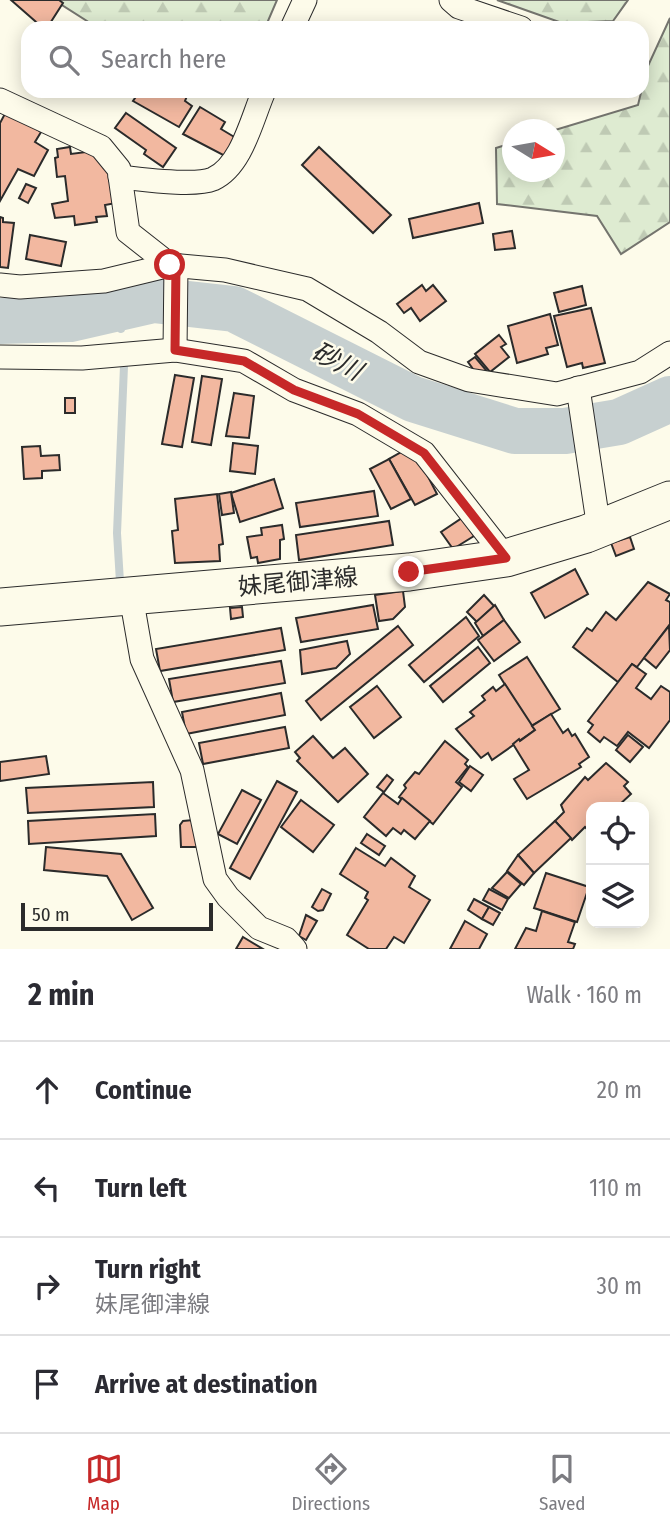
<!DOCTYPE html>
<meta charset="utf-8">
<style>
:root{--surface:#fff;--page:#f7f7f7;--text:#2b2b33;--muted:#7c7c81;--line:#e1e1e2;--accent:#c62828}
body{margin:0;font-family:"Fira Sans Condensed","Noto Sans JP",sans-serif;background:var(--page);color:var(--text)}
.controls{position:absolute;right:21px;bottom:21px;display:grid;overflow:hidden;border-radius:14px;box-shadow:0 4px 18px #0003}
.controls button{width:63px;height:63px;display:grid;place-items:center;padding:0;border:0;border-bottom:2px solid var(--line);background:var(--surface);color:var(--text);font:35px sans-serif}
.compass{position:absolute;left:502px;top:119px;width:63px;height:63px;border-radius:50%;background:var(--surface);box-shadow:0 4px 18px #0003;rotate:101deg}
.scale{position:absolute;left:21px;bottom:18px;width:192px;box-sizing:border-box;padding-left:7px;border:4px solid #2b2b2b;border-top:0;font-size:19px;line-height:24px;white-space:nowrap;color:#2b2b2b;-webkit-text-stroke:5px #fdfbea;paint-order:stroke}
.stop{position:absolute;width:21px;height:21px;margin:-16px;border:5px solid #c62828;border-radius:50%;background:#fff}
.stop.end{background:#c62828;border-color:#fff;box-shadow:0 2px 7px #0008}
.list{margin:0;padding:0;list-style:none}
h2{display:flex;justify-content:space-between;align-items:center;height:91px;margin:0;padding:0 28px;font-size:30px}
h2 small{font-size:23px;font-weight:400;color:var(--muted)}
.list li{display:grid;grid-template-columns:46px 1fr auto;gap:21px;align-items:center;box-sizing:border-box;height:98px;padding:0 28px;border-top:2px solid var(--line)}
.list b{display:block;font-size:26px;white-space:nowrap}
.list p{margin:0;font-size:23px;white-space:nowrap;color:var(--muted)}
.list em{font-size:23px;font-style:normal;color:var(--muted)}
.icon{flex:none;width:38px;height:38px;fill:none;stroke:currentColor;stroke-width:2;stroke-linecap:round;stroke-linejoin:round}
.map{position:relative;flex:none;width:670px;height:949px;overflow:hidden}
.search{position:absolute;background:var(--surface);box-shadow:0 4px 18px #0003;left:21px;right:21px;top:21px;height:77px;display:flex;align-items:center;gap:18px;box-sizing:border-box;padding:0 24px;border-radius:21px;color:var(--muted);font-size:26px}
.sheet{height:483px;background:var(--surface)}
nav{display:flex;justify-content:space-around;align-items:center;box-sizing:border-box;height:98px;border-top:2px solid var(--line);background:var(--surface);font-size:19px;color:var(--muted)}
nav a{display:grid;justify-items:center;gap:4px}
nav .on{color:var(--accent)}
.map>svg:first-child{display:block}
.forest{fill:url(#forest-firs);stroke:#74746e;stroke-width:2}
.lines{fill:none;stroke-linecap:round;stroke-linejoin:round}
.stream{stroke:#c7d0d0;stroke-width:8}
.river{stroke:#c7d0d0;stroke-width:46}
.building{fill:#f2b8a0;stroke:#2b2b2b;stroke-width:2}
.minor-casing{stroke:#2b2b2b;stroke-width:25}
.primary-casing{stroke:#2b2b2b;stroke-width:39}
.minor{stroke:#fdfbea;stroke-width:23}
.primary{stroke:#fdfbea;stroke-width:37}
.route{stroke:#c62828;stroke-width:9}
.labels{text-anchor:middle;stroke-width:5;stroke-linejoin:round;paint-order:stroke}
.street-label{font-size:24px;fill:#2b2b2b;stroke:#fdfbea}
.water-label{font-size:26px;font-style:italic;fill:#2b2b2b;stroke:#fdfbea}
</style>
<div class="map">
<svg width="670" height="949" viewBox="0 0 670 949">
<defs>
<pattern id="forest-firs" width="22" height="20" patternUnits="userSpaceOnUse" patternTransform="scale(1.75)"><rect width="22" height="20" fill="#deebd1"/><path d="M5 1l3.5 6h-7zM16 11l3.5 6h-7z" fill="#bfcab4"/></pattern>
</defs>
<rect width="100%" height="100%" fill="#fdfbea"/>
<g class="forest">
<polygon points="54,0 277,0 265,28 98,28"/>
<polygon points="497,0 628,0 613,21 562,23"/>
<polygon points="670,18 670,222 621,254 597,216 497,204 496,148 512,143 512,172 554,172 555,130 638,105 647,68"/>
</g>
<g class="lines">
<g class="stream">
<polyline points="120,308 121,329"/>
<polyline points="120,582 117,533 124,366"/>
</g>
<polyline class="river" points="0,321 70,319 153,300 234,309 413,399 515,431 565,431 619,422 670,399"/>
</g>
<g class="building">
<polygon points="11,0 59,0 63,3 47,28 43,28"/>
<polygon points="140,91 178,91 187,96 185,101 192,106 179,127 133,101"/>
<polygon points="200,107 225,122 221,129 236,138 225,156 183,134"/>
<polygon points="7,110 41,132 35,142 48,150 34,176 18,169 0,201 0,123"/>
<polygon points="126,113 176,148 163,167 144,154 146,150 115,128"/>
<polygon points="70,147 71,154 94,151 108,162 116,203 105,205 107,216 96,217 97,222 75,225 74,216 55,218 52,204 68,201 65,176 57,177 55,158 58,157 57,149"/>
<polygon points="319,147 391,215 373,233 302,165"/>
<polygon points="26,184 36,188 28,203 19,198"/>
<polygon points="479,203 483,223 413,238 409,219"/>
<polygon points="0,217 3,218 3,222 14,223 8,268 0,267"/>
<polygon points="512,231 515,248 495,250 493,234"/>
<polygon points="30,235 66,242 61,266 26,259"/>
<polygon points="422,285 426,291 433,285 446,301 420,321 411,308 404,313 397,304"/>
<polygon points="582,286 586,305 559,312 554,293"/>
<polygon points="591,308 605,363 583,368 582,363 567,367 554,316"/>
<polygon points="550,314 558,345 546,348 548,354 517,363 508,326"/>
<polygon points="499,335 506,344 501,347 509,357 490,372 475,354"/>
<polygon points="475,357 486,370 478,376 468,362"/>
<polygon points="175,375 194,378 182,447 162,444"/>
<polygon points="202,376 222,379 211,445 192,442"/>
<polygon points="234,393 254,396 249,438 226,436"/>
<rect x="65" y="398" width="10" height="15"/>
<polygon points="233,443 258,446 255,474 230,471"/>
<polygon points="40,446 41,456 59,455 60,470 42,471 42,478 24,479 22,447"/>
<polygon points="405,450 420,461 437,494 415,505 389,459"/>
<polygon points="389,459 411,499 391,509 370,469"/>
<polygon points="274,479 283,508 240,522 231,493"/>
<polygon points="374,491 378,516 300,527 296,503"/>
<polygon points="231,492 234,513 222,515 219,494"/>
<polygon points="217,494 223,544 219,545 220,561 175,563 172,531 178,530 175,499"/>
<polygon points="462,518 474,536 453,549 441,532"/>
<polygon points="389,521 393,545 299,560 296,535"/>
<polygon points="282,525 284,539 280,540 280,559 258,563 257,557 251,558 247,537 262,535 261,528"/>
<polygon points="630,537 634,549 616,556 611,543"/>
<polygon points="575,569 588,594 545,618 531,593"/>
<polygon points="648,582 670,594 666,600 670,602 670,624 637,667 632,664 618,682 573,647 587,628 592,631 606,612 616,620"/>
<polygon points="403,591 405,607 393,619 379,621 375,595"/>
<polygon points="484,595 494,606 477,622 467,612"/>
<polygon points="373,605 378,629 301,642 296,618"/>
<polygon points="495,605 504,620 483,636 475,623"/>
<polygon points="242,607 243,617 231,619 230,608"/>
<polygon points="466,617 479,636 424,682 409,665"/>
<polygon points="504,620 520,642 494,661 478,640"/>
<polygon points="398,626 413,645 321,720 306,701"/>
<polygon points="669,626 670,650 656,668 644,658"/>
<polygon points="281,628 285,650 160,671 156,649"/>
<polygon points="347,641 350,654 336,668 302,674 300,650"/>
<polygon points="478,647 490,663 443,702 430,686"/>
<polygon points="527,657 560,709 531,726 499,675"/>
<polygon points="281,661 285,683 173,702 169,679"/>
<polygon points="632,664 646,674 636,688 651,699 661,686 670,692 670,720 649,748 628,732 617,746 604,737 600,742 588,732 593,725 588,721"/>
<polygon points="505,684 535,730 492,760 488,753 481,758 456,729 474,716 470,712 485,700 482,696 493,687 496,691"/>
<polygon points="377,686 401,717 374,738 350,707"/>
<polygon points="281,693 285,715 186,734 182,712"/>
<polygon points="551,714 563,733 568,729 572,736 575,734 589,757 579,764 581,767 527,799 514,779 529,770 513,744 519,739 520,741 535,730 532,726"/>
<polygon points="285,727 289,748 203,764 199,743"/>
<polygon points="628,735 643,747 630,762 616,750"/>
<polygon points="313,736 333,758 345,748 368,774 338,802 297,761 300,758 295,752"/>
<polygon points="445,741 468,760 465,764 468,767 456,782 462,787 433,824 399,797 406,788 404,785 415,772 419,774"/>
<polygon points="46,756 49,774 0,781 0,762"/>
<polygon points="606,763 628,782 624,786 631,794 617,807 591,807 591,827 588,830 585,827 572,840 555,821 564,812 561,805 585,777 588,780"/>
<polygon points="470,766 483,775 471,791 459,782"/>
<polygon points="387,775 393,780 384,792 377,787"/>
<polygon points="277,781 297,792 250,879 230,868"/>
<polygon points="153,782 154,807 28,813 26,788"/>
<polygon points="242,790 261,800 237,844 218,834"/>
<polygon points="383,793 398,804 402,798 430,821 415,839 404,830 401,834 393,828 386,836 364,817"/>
<polygon points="301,800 334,825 313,852 281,827"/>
<polygon points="155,814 156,836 29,844 28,821"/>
<polygon points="193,820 199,847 181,847 180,825 183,821"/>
<polygon points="555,821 571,838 534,873 518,855"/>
<polygon points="367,834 385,846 379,855 361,843"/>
<polygon points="46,847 121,854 153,908 132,920 107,876 44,870"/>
<polygon points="356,848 385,866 391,858 415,876 409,887 430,900 404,943 394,937 386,949 369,949 347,935 368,900 365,898 368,892 340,874"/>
<polygon points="518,855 534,873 524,885 507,871"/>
<polygon points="507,872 521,884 509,898 492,888"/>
<polygon points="546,873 589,887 577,922 534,908"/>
<polygon points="322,889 331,894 323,910 318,911 312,907"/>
<polygon points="489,889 508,899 502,910 483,900"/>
<polygon points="474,899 489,907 482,919 468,910"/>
<polygon points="489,907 500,913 493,925 482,919"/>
<polygon points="542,911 575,922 568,942 575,944 573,949 515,949 526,928 536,931"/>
<polygon points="306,915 317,921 306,940 299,936"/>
<polygon points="465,921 487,934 479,949 450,949"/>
<polygon points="243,937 263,949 236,949"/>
</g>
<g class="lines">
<defs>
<g id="minor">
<polyline points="451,0 459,7 521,28"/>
<polyline points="292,28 305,0"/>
<polyline points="0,100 101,147 119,169 128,232 170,265"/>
<path d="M120 177C141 179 194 187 213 179 242 166 252 118 264 91"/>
<polyline points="0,285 20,287 104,281 170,265 225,270 307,289 379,332 419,362 469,380 557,394 640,372 670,353"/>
<polyline points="175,350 176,265"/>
<polyline points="0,357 82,358 175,350 244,361 294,390 358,414 424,453 506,558"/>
<polyline points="578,388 599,529"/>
<polyline points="131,596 142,659 192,770 215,879 228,897 259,928 286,939 295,949"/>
</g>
<polyline id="primary" points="0,607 409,572 506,558 586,534 670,500"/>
</defs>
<use href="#minor" class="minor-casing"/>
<use href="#primary" class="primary-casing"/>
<use href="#minor" class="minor"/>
<use href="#primary" class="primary"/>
</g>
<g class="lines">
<polyline class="route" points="170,265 176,265 175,350 244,361 294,390 358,414 424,453 506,558 409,572"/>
</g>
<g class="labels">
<g class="street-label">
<text transform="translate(298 582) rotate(-5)" y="8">妹尾御津線</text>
</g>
<g class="water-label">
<text transform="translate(337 361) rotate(27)" y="9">砂川</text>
</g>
</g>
</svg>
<div class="controls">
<button><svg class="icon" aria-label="locate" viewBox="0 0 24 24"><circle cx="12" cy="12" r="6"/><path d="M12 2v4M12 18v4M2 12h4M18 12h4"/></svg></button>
<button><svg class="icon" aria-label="layers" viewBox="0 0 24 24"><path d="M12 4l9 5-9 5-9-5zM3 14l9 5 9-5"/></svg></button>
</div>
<svg class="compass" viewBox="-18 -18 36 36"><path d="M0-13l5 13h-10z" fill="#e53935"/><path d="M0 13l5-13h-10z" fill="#7c7c81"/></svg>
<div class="scale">50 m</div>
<div class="stop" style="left:170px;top:265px"></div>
<div class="stop end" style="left:409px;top:572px"></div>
<div class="search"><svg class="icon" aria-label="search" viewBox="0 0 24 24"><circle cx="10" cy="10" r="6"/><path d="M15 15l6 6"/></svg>Search here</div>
</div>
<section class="sheet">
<h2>2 min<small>Walk · 160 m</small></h2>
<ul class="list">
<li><svg class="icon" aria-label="ahead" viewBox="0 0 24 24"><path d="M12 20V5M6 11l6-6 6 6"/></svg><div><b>Continue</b></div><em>20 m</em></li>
<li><svg class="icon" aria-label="left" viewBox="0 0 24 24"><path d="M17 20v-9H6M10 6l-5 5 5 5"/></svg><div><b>Turn left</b></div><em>110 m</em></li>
<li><svg class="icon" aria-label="right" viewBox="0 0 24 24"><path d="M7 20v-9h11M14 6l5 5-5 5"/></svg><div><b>Turn right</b><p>妹尾御津線</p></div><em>30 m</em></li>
<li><svg class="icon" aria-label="arrive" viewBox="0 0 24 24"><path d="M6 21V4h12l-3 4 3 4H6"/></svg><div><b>Arrive at destination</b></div></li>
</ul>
</section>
<nav>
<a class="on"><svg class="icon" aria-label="map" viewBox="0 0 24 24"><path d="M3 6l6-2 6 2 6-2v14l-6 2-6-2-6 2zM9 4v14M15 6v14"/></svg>Map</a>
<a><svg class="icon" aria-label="directions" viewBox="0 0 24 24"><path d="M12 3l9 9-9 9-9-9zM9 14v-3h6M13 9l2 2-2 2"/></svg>Directions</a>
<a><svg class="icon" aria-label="saved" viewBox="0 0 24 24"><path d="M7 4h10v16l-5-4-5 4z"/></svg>Saved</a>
</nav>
